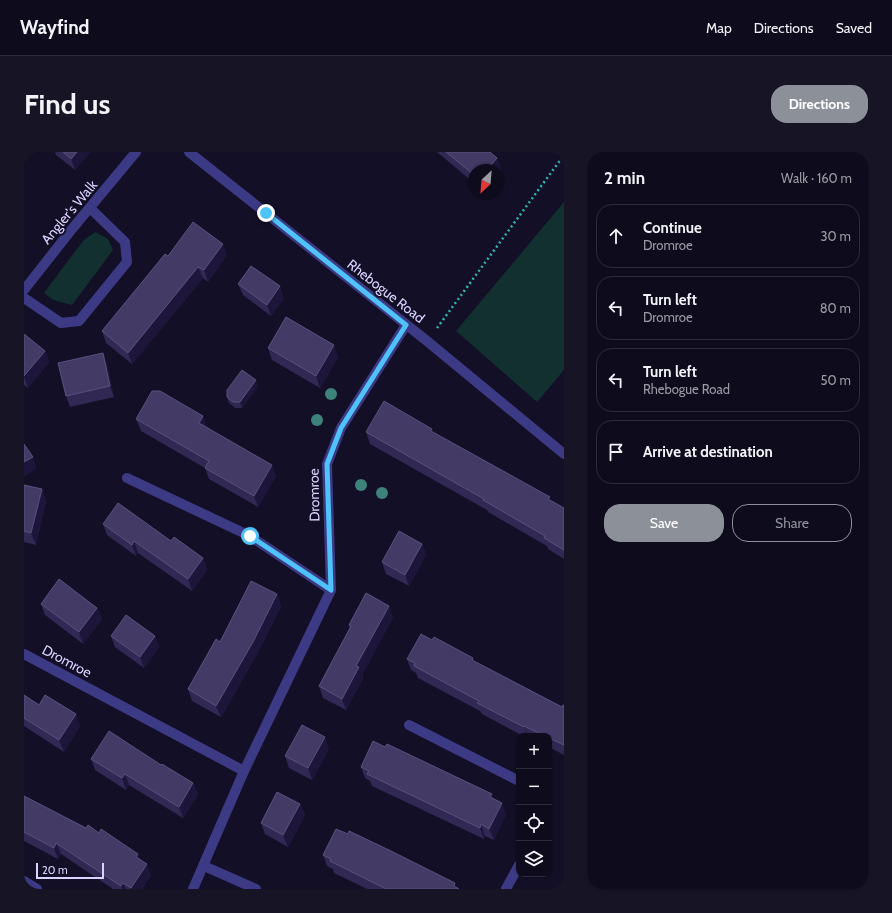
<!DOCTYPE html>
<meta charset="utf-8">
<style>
:root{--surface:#0e0b1c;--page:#171425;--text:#f1f3f6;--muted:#9b9ba3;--line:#2e2b3b;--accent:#8c9099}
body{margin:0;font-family:Cabin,sans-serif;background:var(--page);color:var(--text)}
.controls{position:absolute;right:12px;bottom:12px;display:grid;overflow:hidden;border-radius:8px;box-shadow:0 1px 3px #0004}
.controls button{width:36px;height:36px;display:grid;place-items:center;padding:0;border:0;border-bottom:1px solid var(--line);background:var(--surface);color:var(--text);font:20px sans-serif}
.compass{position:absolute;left:444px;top:12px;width:36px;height:36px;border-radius:50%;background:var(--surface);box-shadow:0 1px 3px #0004;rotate:206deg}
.scale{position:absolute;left:12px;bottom:10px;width:68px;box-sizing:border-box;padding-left:4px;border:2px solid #d9d4ff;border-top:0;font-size:11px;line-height:14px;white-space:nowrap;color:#d9d4ff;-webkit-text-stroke:3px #130f26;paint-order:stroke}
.stop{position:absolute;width:12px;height:12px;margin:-9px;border:3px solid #4fc3f7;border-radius:50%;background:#fff}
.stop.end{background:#4fc3f7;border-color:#fff;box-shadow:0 1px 4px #0008}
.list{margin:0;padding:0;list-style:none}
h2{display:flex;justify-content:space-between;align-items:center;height:52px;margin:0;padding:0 16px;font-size:17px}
h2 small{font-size:13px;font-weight:400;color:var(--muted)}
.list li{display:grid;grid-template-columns:26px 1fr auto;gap:12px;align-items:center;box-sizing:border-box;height:64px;margin:0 8px 8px;padding:0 8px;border:1px solid var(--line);border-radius:16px}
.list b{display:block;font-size:15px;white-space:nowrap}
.list p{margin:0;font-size:13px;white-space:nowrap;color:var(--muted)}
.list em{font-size:13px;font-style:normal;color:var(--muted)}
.actions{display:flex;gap:8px;padding:12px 16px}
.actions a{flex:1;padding:9px 0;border:1px solid var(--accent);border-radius:16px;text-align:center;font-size:14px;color:var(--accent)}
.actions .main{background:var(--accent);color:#fff}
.icon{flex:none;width:22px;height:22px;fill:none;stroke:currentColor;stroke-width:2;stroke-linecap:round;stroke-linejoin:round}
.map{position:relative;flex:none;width:540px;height:737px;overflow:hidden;border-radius:16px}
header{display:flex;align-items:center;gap:24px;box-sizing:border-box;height:56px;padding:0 20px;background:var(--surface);border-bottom:1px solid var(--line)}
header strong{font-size:19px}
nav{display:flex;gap:22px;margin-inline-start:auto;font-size:14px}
.intro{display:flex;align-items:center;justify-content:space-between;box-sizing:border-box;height:96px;padding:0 24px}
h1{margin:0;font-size:28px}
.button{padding:10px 18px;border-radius:16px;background:var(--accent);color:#fff;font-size:14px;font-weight:700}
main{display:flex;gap:24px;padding:0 24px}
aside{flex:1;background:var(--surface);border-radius:16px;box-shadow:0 1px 3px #0004}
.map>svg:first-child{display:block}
.green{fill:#12302f}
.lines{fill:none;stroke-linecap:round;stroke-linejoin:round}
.path{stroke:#2fb8b0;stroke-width:2.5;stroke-dasharray:2 3;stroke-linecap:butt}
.minor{stroke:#3d3a85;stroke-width:10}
.tree{fill:#3d827b}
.wall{fill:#312854}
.shaded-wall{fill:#1d163a}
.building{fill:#433a66;stroke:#5a527e}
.route{stroke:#4fc3f7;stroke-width:5}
.labels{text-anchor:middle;stroke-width:4;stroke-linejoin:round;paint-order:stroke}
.street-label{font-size:14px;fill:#d9d4ff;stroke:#130f26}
</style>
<header>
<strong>Wayfind</strong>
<nav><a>Map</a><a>Directions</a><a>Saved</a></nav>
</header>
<div class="intro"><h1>Find us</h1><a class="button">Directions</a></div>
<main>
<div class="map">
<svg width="540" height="737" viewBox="0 0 540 737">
<rect width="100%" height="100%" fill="#130f26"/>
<g class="green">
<polygon points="540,50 540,218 513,250 432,179"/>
<polygon points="71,80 84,87 89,98 48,153 29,148 20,141 59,89"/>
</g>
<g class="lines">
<polyline class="path" points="413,176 540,3"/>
<g class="minor">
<polyline points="165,0 403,189 540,302"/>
<polyline points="0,138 48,77 112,0"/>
<polyline points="0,146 37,171 55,169 103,110 101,90 66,56"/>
<polyline points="103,326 226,384 307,438"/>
<polyline points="0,502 220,619"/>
<polyline points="385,573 495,629"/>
<polyline points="180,714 232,737"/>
<polyline points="0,729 13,737"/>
<polyline points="169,737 220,619 307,438 303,312 317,276 382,173"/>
<polyline points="482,737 495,713"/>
</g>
</g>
<g class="tree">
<circle cx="307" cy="242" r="6"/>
<circle cx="293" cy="268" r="6"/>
<circle cx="337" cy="333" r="6"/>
<circle cx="358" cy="341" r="6"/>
</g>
<g class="wall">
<polygon points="31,0 66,0 51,18 32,3"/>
<polygon points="413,0 466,0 473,6 477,18 450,18 450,31"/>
<polygon points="203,103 184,130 179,126 108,212 82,191 78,179 144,104"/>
<polygon points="214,132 260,146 247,164 219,143"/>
<polygon points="0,182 21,199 25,210 4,236 0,233"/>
<polygon points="244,196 314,205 296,236 248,208"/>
<polygon points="79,201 83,213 90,245 46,255 42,244"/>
<polygon points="234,234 218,256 211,256 205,251 203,245"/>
<polygon points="112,267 183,276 252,324 234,355 185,327 181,316 117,279"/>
<polygon points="342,280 410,281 540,356 540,407 524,397 523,394 464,360 463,358 346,292"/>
<polygon points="0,333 18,337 22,349 12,393 0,390"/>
<polygon points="79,372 147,389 179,406 183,418 168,439 114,401 112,404 83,383"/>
<polygon points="398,392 402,403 385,434 362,422 358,410"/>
<polygon points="253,442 257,454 233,502 197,565 168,549 164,537 196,490"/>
<polygon points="17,452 73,456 78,467 59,492 21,463"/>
<polygon points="369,465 338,523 339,526 322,558 299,546 295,534 326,477 325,473"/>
<polygon points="87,484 131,484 135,495 120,516 91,495"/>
<polygon points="383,507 451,510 538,555 540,553 540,603 525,595 525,584 499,584 458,562 456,559 394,526 392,521 387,518"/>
<polygon points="0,543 15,553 56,574 40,600 0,574"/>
<polygon points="305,597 288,628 265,616 261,604"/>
<polygon points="67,607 137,613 169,631 174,642 159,666 105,633 102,638 71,618"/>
<polygon points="337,615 470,647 482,662 470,688 461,684 460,687 348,634 346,629 341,626"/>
<polygon points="0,644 62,676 75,681 114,702 116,707 127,723 118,737 89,737 37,702 34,707 0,689"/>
<polygon points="276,652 281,663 264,695 241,682 237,671"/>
<polygon points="299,703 433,736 435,737 343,737 310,721 309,717 303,714"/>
</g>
<g class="shaded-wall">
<polygon points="53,0 66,0 51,18 47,7"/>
<polygon points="473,6 477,18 474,22 474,18 463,18"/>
<polygon points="199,92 203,103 184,130 180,118"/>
<polygon points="174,115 179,126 108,212 104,201"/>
<polygon points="256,134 260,146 247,164 243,153"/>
<polygon points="310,193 314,205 296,236 292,224"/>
<polygon points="21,199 25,210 4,236 0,224"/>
<polygon points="79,201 83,213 90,245 86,234"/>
<polygon points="232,228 234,234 218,256 216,250"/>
<polygon points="179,264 183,275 175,271"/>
<polygon points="9,305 13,316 0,325 0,310"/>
<polygon points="248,313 252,324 234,355 230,344"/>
<polygon points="18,337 22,349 12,393 7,381"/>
<polygon points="110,389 114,401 112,404 108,393"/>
<polygon points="398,392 402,403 385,434 381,423"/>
<polygon points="179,406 183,418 168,439 164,427"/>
<polygon points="253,442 257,454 233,502 197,565 192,554"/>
<polygon points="365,454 369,465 338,523 339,526 322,558 318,547 332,514"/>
<polygon points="73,456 78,467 59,492 55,480"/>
<polygon points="131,484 135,495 120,516 116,505"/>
<polygon points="52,562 56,574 40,600 35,588"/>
<polygon points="500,574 504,584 503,584 500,575"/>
<polygon points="301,585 305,597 288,628 284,616"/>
<polygon points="101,622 105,633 102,638 98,626"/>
<polygon points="169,631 174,642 159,666 155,655"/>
<polygon points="468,642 472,653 466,645"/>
<polygon points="478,651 482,662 470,688 465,677"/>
<polygon points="276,652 281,663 264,695 259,683"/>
<polygon points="457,672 461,684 460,687 456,676"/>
<polygon points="32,691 37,702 34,707 30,696"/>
<polygon points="114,702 118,713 112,705"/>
<polygon points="123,712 127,723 118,737 107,737 107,736"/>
<polygon points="99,731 102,737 99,737 97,734"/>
</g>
<g class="building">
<polygon points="39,0 53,0 47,7"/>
<polygon points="422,0 466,0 473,6 463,18 450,18 450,23"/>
<polygon points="169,70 199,92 180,118 174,115 104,201 78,179 141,102 144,104"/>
<polygon points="227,114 256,134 243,153 214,132"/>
<polygon points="262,165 310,193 292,224 244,196"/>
<polygon points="0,182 21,199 0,224"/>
<polygon points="79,201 86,234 42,244 34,211"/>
<polygon points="218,218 232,228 216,250 209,250 203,245 203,238"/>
<polygon points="128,239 136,239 179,264 175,271 248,313 230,344 181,316 185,309 112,267"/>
<polygon points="360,249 408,277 407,279 526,345 524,347 540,356 540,398 520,386 521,384 459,348 460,347 342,280"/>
<polygon points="0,292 9,305 0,310"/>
<polygon points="0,333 18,337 7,381 0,379"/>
<polygon points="94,351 147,389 150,385 179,406 164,427 110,389 108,393 79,372"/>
<polygon points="375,379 398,392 381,423 358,410"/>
<polygon points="35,427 73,456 55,480 17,452"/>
<polygon points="227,429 253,442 229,490 192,554 164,537 192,487 196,490"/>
<polygon points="342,441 365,454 332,514 335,515 318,547 295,534 327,474 325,473"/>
<polygon points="102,463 131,484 116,505 87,484"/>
<polygon points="397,482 408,488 410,485 449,506 448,508 538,555 539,553 540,553 540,593 525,586 525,584 521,584 500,574 500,575 453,551 455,549 390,514 391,511 383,507"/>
<polygon points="0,543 15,553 21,543 52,562 35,588 0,566"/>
<polygon points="278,573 301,585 284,616 261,604"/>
<polygon points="85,579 137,613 138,612 169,631 155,655 101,622 98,626 67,607"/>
<polygon points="349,589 361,595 363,592 468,642 466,645 478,651 465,677 457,672 456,676 343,622 345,619 337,615"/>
<polygon points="253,640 276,652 259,683 237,671"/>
<polygon points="0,644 62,676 64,673 75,681 77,677 114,702 112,705 123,712 107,736 99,731 97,734 32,691 30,696 0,680"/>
<polygon points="312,677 324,682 325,679 365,698 431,731 430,734 435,737 362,737 306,709 307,707 299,703"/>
</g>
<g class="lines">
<polyline class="route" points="226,384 307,438 303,312 317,276 382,173 242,61"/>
</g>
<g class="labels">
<g class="street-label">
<text transform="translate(45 60) rotate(-50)" y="5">Angler's Walk</text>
<text transform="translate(362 139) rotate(38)" y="5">Rhebogue Road</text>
<text transform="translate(290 343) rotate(-91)" y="5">Dromroe</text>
<text transform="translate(43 509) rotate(28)" y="5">Dromroe</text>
</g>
</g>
</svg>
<div class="controls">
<button>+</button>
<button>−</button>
<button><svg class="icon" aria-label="locate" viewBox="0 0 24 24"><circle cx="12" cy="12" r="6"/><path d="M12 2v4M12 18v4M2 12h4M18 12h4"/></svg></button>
<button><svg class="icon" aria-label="layers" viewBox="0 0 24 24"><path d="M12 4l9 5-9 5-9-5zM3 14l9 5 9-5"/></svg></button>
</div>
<svg class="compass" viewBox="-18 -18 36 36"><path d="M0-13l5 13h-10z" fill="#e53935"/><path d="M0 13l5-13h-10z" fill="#9b9ba3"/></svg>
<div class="scale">20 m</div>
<div class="stop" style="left:226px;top:384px"></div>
<div class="stop end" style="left:242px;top:61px"></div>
</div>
<aside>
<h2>2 min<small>Walk · 160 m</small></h2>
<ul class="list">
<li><svg class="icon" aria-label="ahead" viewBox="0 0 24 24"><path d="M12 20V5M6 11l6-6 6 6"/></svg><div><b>Continue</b><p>Dromroe</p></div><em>30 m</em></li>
<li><svg class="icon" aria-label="left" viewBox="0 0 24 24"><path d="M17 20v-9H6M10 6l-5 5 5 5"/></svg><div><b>Turn left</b><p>Dromroe</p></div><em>80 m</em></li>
<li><svg class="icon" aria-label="left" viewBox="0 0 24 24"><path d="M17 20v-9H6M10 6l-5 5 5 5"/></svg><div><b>Turn left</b><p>Rhebogue Road</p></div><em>50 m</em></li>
<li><svg class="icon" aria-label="arrive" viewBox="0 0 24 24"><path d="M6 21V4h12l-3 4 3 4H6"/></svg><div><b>Arrive at destination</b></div></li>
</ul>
<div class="actions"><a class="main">Save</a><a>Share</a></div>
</aside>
</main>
